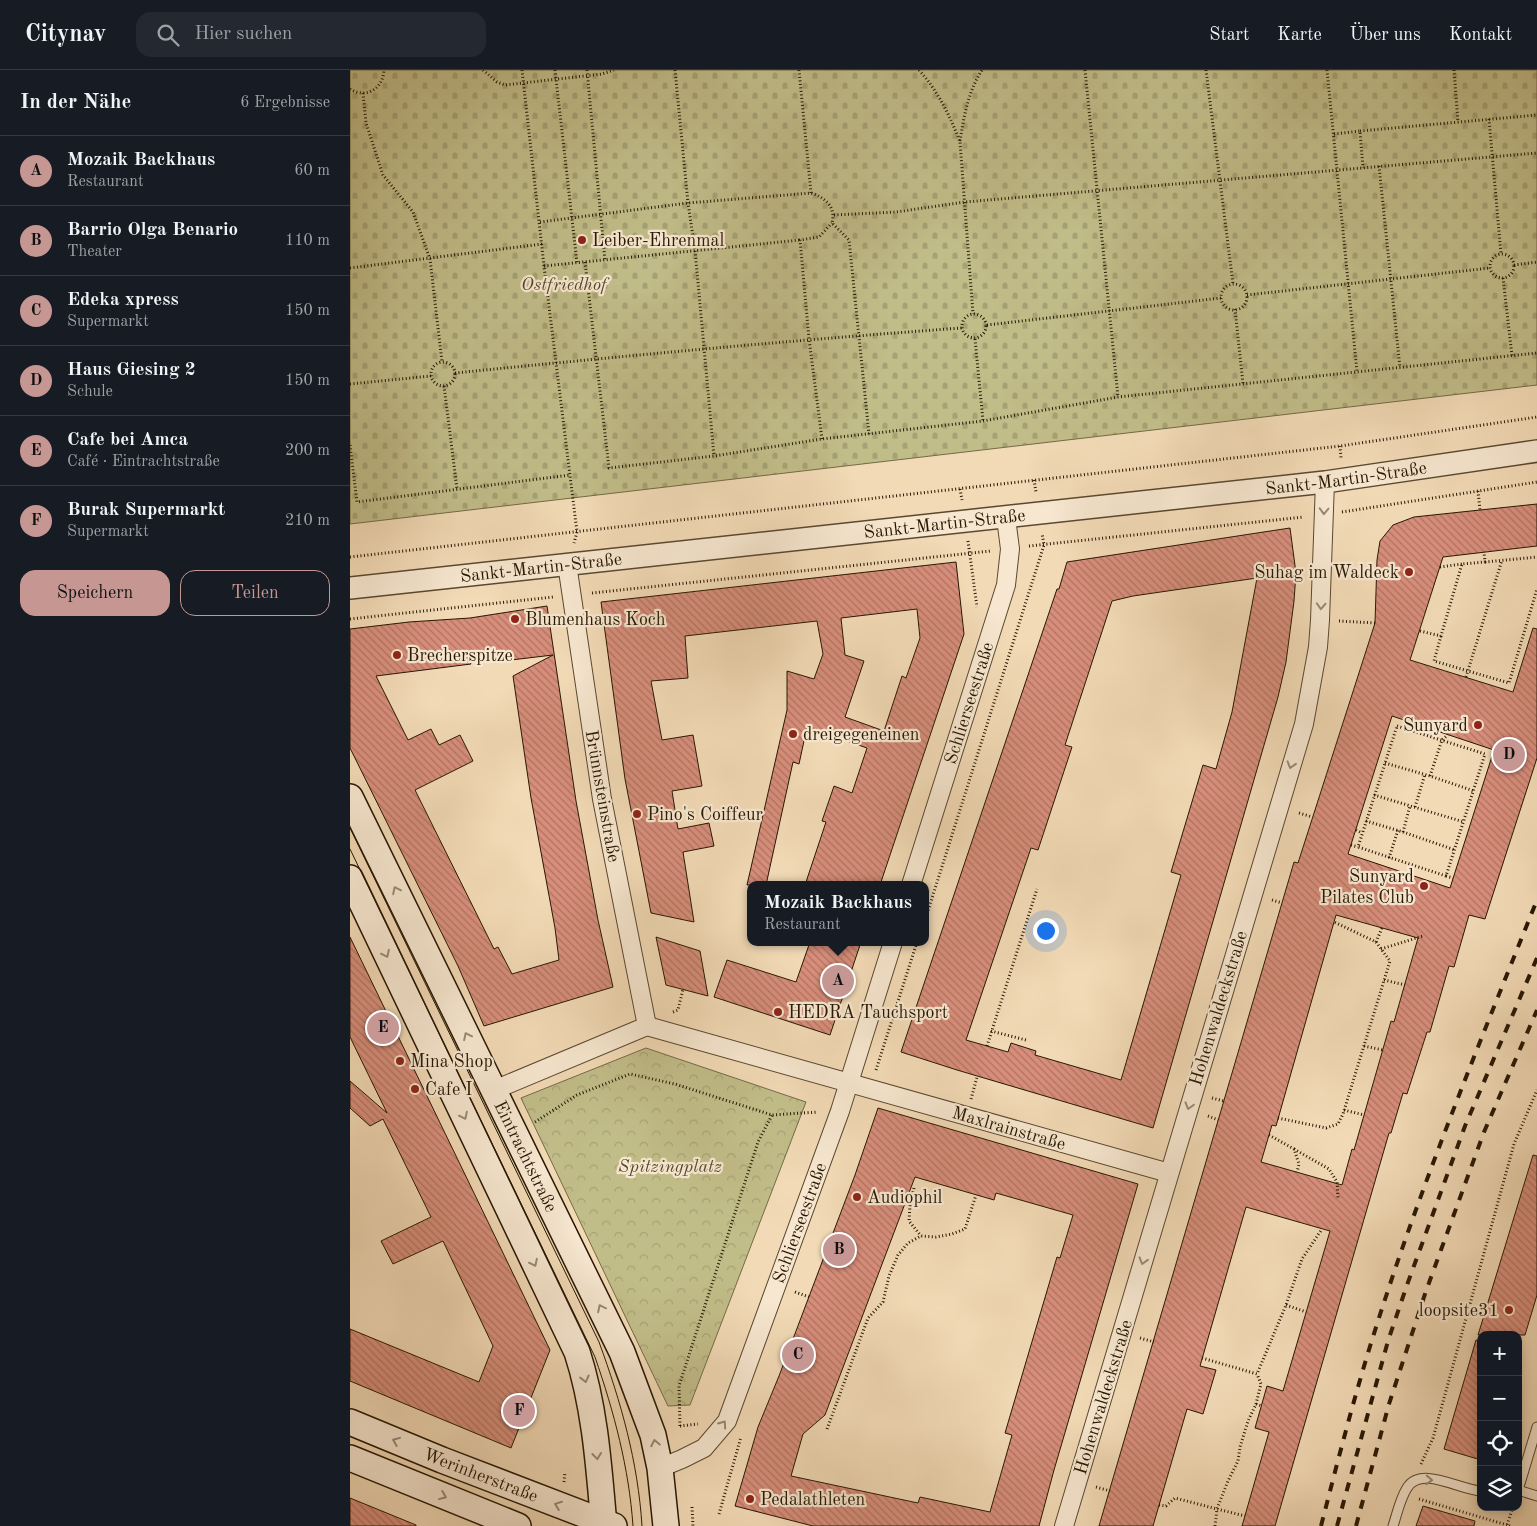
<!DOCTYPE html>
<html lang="de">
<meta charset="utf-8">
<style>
:root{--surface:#171b24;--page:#242831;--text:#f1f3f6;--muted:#9ea1a6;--line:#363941;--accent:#c59692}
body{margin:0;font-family:"Old Standard TT",serif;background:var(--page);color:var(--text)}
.controls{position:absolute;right:15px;bottom:15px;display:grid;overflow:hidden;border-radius:10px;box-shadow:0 2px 12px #0003}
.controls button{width:45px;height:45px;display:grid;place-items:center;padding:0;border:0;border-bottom:1px solid var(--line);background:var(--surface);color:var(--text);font:25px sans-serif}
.you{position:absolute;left:695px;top:860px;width:18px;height:18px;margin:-12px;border:4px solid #fff;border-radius:50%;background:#1a73e8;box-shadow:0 0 0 8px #1a73e833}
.badge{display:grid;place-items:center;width:32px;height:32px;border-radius:50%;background:var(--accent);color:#111;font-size:16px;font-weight:700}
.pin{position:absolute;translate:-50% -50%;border:2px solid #fff;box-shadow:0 1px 5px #0006}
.popup{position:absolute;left:397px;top:811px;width:182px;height:65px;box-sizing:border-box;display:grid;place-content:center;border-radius:10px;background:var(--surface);filter:drop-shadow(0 1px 4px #0005);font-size:16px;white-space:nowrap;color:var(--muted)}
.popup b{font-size:19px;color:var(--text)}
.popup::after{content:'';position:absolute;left:50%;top:100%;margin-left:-10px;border:10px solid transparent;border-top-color:var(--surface)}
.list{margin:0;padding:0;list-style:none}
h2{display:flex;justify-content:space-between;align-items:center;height:65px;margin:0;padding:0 20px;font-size:21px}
h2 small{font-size:16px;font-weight:400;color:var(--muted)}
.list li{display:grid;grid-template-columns:32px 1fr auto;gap:15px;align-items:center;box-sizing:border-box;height:70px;padding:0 20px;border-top:1px solid var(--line)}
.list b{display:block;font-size:19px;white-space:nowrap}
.list p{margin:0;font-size:16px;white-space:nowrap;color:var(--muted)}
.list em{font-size:16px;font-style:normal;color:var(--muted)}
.actions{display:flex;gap:10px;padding:15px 20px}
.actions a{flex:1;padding:11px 0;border:1px solid var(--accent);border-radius:15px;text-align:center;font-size:18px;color:var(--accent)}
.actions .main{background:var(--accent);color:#111}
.icon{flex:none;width:28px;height:28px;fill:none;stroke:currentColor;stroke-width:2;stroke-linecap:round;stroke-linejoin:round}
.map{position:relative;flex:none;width:1187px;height:1456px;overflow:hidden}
header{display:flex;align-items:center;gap:30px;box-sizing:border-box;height:70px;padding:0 25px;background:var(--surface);border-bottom:1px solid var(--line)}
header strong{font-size:24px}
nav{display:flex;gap:28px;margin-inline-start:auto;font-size:18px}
.search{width:350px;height:45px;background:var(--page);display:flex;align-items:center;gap:12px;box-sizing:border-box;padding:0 18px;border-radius:15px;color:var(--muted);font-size:19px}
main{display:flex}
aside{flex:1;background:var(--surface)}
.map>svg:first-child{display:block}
.cemetery{fill:url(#cemetery-stones);stroke:#746a46}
.park{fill:url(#park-crowns);stroke:#746a46}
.building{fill:url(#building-back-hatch);stroke:#271702;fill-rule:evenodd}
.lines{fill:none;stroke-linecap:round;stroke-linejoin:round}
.service-casing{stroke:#5a482f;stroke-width:11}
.minor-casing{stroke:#5a482f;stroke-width:20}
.tertiary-casing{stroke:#5a482f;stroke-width:24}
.secondary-casing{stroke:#271702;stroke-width:28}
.path{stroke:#271702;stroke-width:3;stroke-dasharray:1 2.5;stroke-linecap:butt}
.service{stroke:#f7e7d0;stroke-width:9}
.minor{stroke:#f7e7d0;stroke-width:18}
.tertiary{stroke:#f7e7d0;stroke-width:21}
.secondary{stroke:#f7e7d0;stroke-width:25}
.tram{stroke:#271702;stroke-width:1}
.rail{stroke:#271702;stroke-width:4;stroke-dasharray:9 9;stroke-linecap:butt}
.oneway{stroke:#998973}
.poi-dot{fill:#8f2418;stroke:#f7e7d0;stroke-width:2}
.labels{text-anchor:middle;stroke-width:4.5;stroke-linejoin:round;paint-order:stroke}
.poi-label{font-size:18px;fill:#271702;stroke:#f7e7d0;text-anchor:start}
.park-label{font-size:18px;font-style:italic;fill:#55492a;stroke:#f7e7d0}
.street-label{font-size:18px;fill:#271702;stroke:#f7e7d0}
</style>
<header>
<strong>Citynav</strong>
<div class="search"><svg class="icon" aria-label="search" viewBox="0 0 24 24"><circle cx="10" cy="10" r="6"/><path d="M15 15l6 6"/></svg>Hier suchen</div>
<nav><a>Start</a><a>Karte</a><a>Über uns</a><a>Kontakt</a></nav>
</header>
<main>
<aside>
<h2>In der Nähe<small>6 Ergebnisse</small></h2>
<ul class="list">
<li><span class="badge">A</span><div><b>Mozaik Backhaus</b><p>Restaurant</p></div><em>60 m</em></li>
<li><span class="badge">B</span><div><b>Barrio Olga Benario</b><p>Theater</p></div><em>110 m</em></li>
<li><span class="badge">C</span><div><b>Edeka xpress</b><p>Supermarkt</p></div><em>150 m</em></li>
<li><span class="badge">D</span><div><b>Haus Giesing 2</b><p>Schule</p></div><em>150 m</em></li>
<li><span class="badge">E</span><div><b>Cafe bei Amca</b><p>Café · Eintrachtstraße</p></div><em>200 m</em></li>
<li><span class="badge">F</span><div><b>Burak Supermarkt</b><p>Supermarkt</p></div><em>210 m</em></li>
</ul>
<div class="actions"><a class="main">Speichern</a><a>Teilen</a></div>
</aside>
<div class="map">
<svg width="1187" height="1456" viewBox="0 0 1187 1456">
<defs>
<pattern id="cemetery-stones" width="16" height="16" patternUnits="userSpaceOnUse" patternTransform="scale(1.25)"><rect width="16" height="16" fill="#c1bd89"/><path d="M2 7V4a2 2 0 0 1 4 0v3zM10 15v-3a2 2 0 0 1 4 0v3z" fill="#a6a275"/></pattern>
<pattern id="park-crowns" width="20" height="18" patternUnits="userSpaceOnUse" patternTransform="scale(1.25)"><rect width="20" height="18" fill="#c1bd89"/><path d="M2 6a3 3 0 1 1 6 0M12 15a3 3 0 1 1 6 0" fill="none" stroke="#a6a275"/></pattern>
<pattern id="building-back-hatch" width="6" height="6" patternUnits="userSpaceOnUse" patternTransform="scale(1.25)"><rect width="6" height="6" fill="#d88e7b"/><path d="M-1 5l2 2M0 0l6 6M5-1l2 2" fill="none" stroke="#af7363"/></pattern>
</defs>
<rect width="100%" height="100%" fill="#f2dab6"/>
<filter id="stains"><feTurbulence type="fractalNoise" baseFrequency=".004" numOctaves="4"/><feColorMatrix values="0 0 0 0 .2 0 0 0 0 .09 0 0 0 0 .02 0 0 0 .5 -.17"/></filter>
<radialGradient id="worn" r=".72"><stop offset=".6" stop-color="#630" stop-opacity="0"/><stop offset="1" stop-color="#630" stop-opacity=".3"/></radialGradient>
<polygon class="cemetery" points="0,0 1187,0 1187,315 0,454"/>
<polygon class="park" points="296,978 456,1032 340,1335 318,1336 171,1028"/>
<g class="building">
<path d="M1187 434V476L1093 487 1060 590 1163 622 1183 558 1187 559V688L1135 849 1119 845 1104 897 1099 896 1080 962H1077L1057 1024 1053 1023 1041 1063H1039L925 1456H892L919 1362 905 1358 917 1316 933 1321 980 1161 896 1137 850 1296 866 1300 853 1344 837 1339 803 1456H749L944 792 948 793 1025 553 1027 490 1030 471 1043 455 1064 447ZM1042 646 1144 680 1100 818 998 784ZM986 845 1068 868 1044 952 1041 951 1004 1080 1002 1079 992 1115 911 1092 922 1055 926 1056Z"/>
<path d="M940 458 946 503 944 531 936 592 928 627 803 1058 607 1000 551 982 707 519H709L717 492ZM907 508 882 642 866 699 853 695 821 802 831 805 771 1010 685 985 686 981 661 973 658 982 616 970 681 778 688 780 722 677 715 675 762 531 783 526Z"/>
<path d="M606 492 614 564 530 815H455L476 752 472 751 484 716 502 723 517 678 457 657 449 694 443 692 416 815H397L437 640V601L464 609 473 584 467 551 335 566 338 608 301 611 312 670 343 665 352 716 322 721 328 759 359 753 364 776 333 782 344 852 301 843 275 709 251 532ZM567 539 570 568 556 608 552 606 534 661 495 647 514 591 495 585 491 548Z"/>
<path d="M197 536 226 731 248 850 263 917 134 956 108 896 0 678V559L59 552 120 548ZM159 581 161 590 203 585 163 606 181 728 205 858 209 890 162 904 148 877 144 879 65 720 123 691 110 665 89 675 81 659 58 670 26 606 121 594 117 587Z"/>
<polygon points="0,867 200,1280 161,1378 0,1311 0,1259 129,1312 143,1276 93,1171 43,1194 31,1171 81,1147 33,1049 20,1056 0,1038 0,1011 37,1043 0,967"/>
<polygon points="306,867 350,881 358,926 316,915"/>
<polygon points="460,872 511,872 480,965 364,927 377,890 446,912"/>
<path d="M528 1038 788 1114 704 1400 689 1456H463L385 1436 408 1357 429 1306 505 1105ZM565 1107 644 1130 646 1123 723 1145 710 1188 707 1187 655 1363 662 1365 640 1442 570 1427 568 1433 441 1406 453 1364 475 1345Z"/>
<polygon points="1183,1085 1187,1086 1187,1225 1175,1265 1128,1265"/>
<polygon points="1126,1270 1131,1271 1131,1390 1094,1379"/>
<polygon points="0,1428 66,1455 66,1456 0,1456"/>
<polygon points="1073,1436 1125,1451 1124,1456 1066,1456"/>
</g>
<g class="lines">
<defs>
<g id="service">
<polyline points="1168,1420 1187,1357"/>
<polyline points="1168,1420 1187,1426"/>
<path d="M1043 1456C1047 1444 1050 1429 1057 1418 1071 1395 1110 1420 1131 1421"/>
</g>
<g id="minor">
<polyline points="217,494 252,729 297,956"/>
<path id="s1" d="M561 815 656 515 660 479 656 448"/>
<polyline points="144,1020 297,956 819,1103"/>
<path id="s2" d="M310 1398 332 1389 354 1378 377 1351 490 1041 543 872"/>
<polyline points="714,1456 954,654 968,577 970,550 975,412"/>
</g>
<g id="tertiary">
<path id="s3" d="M0 518 975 412 1187 381"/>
</g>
<g id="secondary">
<path id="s4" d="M0 727 272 1282 303 1365 310 1398 316 1456"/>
<path d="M0 808 227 1282C245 1337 249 1398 254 1456"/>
<path id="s5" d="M0 1352 92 1390 264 1456"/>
<polyline points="0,1388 168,1456"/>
</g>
</defs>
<use href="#service" class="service-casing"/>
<use href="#minor" class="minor-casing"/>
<use href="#tertiary" class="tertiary-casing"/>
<use href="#secondary" class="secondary-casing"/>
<g class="path">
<polyline points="133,0 147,12 155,15 252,4 264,0"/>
<polyline points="172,0 194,196 227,462 224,473"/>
<polyline points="205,0 227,193"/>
<polyline points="237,0 255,191"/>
<polyline points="325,0 338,133 345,180 364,386"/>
<polyline points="449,0 461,123"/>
<path d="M569 0C588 21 600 46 610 72L623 244"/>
<polyline points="735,0 768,327"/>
<polyline points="856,0 883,214"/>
<polyline points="977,0 1007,302"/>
<polyline points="1104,0 1108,52"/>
<path d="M0 19C16 29 33 19 34 0"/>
<polyline points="13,23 16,53 33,105 63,142 80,189 92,292"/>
<polyline points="1139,49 1151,184"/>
<polyline points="1010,61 1187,45"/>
<polyline points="984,64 1010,61 1013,98"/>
<path d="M610 71C614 46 618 22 632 0"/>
<polyline points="1029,96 1050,298"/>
<polyline points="484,145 546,142 615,132 1187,83"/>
<path d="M190 152 338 133 461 123C476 128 486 137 482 153L499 170 519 364"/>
<circle cx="1152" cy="196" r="12"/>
<polyline points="235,192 259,398 364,386 472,369 633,351 768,327 1187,283"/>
<polyline points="1164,195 1187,192"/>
<polyline points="194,196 450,170"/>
<polyline points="0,198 192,174"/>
<polyline points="1153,208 1162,286"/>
<circle cx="884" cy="227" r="13"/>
<polyline points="897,225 1140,198"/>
<polyline points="885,239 893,314"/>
<circle cx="624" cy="256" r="12"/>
<polyline points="637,255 871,228"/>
<polyline points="625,269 633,351"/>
<circle cx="93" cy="304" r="12"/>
<path d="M105 303C274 286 443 270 612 258"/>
<polyline points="0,314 81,306"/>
<polyline points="94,316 107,419"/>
<polyline points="472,369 459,269 450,170 469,167 482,153"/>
<polyline points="0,375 7,432 220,405"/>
<polyline points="990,376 991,388"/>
<polyline points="684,410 686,422"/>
<polyline points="610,419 612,430"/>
<polyline points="1128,421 1130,440"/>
<polyline points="992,442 1187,412"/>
<polyline points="618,471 627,537"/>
<polyline points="679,476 954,447"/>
<polyline points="0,487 990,376 1187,347"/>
<polyline points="1135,492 1187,487"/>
<polyline points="1090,497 1112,494"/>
<polyline points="242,523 641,481"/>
<polyline points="0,549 203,527"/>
<polyline points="989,551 1025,553"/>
<polyline points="1070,561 1091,566 1112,494 1135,492 1134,482"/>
<polyline points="1091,566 1084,591 1159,613 1187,519"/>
<polyline points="1116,607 1152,490"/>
<polygon points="1047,656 1135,684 1096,806 1008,777"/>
<polyline points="1035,693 1080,706 1124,721"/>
<polyline points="1080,706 1092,670 1098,665"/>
<polyline points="1024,725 1114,752"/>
<polyline points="1065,737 1075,704"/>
<polyline points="949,743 962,747"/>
<polyline points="1016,751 1053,762 1105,780"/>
<polyline points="1006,760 1012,763"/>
<polyline points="1053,762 1060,736"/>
<polyline points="1001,775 1008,777"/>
<polyline points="1039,788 1048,760"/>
<polyline points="1096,806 1103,808"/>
<polyline points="922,830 932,833"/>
<polyline points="576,847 694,475 692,463"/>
<polyline points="1026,872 1032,858"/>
<polyline points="1031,879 1073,866"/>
<polyline points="1034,910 1055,915"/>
<polyline points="323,942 328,940 333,919"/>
<polyline points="641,961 676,970"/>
<polyline points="637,976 687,819"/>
<polyline points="1014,976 1033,980"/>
<polyline points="526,1000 567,872"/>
<polyline points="862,1028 874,1031"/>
<polyline points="621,1029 627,1007"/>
<polyline points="994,1040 1014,1045"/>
<polyline points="858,1046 868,1050"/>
<polyline points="928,1048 976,1058 988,1054 993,1044 1040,891 1026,872 984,852"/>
<polyline points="185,1052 227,1025 280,1004 325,1014 422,1045 468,1042"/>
<polyline points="919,1065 944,1079 949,1094 947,1102"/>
<polyline points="944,1079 979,1099 987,1112 988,1128"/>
<polyline points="564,1118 560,1135 559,1151 571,1166"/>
<polyline points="445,1222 459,1227"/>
<polyline points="936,1235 956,1242"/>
<polyline points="790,1268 804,1272"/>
<polyline points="852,1288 907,1304 936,1235 952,1189 972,1159"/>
<polyline points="906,1334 912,1336"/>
<polyline points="330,1356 329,1316 408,1072 422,1045"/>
<polyline points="330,1356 348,1354"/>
<polyline points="477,1359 518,1248 533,1232 539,1206 548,1185 558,1173 571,1166 586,1167 602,1164 615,1159 626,1125"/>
<polyline points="1071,1394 1083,1368 1164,1074 1187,1020"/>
<polyline points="214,1412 215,1402"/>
<polyline points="746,1417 760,1421"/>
<polyline points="1069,1429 1157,1455"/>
<polyline points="809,1435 816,1436 825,1428 867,1439 878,1411 888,1391 890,1377 898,1351 906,1334 911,1314 907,1304"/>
<polyline points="342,1437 343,1456"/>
<polyline points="369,1444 391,1367"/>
<polyline points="865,1456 867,1439 895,1446"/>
<polyline points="1160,1456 1157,1455 1163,1437"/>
</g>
<use href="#service" class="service"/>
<use href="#minor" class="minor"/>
<use href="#tertiary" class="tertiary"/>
<use href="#secondary" class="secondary"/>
<g class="tram">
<path d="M0 758 249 1272C271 1332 288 1392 292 1456"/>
<path d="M0 779 245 1287C264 1342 279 1398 283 1456"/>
</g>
<g class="rail">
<path d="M971 1456C987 1394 1003 1331 1022 1270 1068 1122 1129 974 1187 830"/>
<polyline points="987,1456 1038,1271 1057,1215 1115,1056 1187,888"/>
<polyline points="1006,1456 1039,1334 1076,1221 1134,1062 1187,940"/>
</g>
</g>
<defs><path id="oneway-chevron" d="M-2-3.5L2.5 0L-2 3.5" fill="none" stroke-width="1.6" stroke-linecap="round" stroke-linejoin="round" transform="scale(1.25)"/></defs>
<g class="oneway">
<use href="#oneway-chevron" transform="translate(974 441) rotate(92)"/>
<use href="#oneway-chevron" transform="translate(971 536) rotate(93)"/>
<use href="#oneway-chevron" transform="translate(941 695) rotate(107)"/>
<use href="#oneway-chevron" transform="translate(46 820) rotate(-116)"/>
<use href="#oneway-chevron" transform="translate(36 884) rotate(64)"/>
<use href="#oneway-chevron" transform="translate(117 966) rotate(-116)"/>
<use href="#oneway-chevron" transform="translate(839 1036) rotate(106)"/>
<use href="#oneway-chevron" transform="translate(114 1046) rotate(64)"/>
<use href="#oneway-chevron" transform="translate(793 1191) rotate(107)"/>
<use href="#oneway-chevron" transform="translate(184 1193) rotate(64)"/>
<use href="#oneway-chevron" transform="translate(251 1238) rotate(-116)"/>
<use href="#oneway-chevron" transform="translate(235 1309) rotate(76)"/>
<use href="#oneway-chevron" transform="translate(373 1354) rotate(-55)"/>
<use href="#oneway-chevron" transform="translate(46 1371) rotate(-158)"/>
<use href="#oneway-chevron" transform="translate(305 1373) rotate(-101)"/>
<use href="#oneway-chevron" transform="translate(247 1386) rotate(83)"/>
<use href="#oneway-chevron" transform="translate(1079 1410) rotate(3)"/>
<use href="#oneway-chevron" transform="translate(93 1426) rotate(22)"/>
<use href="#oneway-chevron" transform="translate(208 1435) rotate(-159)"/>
</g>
<g class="poi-dot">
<circle cx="232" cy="170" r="5"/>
<circle cx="1059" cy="502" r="5"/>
<circle cx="165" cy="549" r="5"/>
<circle cx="47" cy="585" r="5"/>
<circle cx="1128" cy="655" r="5"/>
<circle cx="443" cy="664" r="5"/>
<circle cx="287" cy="744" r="5"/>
<circle cx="1074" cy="816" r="5"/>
<circle cx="428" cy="942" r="5"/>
<circle cx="50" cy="991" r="5"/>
<circle cx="65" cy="1019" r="5"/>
<circle cx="507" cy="1127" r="5"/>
<circle cx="1159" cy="1240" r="5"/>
<circle cx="400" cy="1429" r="5"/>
</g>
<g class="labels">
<g class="poi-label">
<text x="242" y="176">Leiber-Ehrenmal</text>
<text x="1049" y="508" text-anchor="end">Suhag im Waldeck</text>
<text x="175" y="555">Blumenhaus Koch</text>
<text x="57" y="591">Brecherspitze</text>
<text x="1118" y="661" text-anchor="end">Sunyard</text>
<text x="453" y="670">dreigegeneinen</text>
<text x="297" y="750">Pino's Coiffeur</text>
<text x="1064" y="812" text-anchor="end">Sunyard<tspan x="1064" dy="21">Pilates Club</tspan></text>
<text x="438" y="948">HEDRA Tauchsport</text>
<text x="60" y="997">Mina Shop</text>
<text x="75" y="1025">Cafe I</text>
<text x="517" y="1133">Audiophil</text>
<text x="1149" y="1246" text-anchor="end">loopsite31</text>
<text x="410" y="1435">Pedalathleten</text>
</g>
<g class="park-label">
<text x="214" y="220">Ostfriedhof</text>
<text x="320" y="1102">Spitzingplatz</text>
</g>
<g class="street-label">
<text dy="6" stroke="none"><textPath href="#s3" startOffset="1002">Sankt-Martin-Straße</textPath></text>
<text dy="6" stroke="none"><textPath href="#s3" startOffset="598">Sankt-Martin-Straße</textPath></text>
<text dy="6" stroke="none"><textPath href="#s3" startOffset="192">Sankt-Martin-Straße</textPath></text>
<text dy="6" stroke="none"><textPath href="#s1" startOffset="191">Schlierseestraße</textPath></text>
<text transform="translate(253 726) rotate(80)" y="6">Brünnsteinstraße</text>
<text transform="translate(868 938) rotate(-73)" y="6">Hohenwaldeckstraße</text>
<text transform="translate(659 1058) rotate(16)" y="6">Maxlrainstraße</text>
<text dy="6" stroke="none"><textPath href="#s4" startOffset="400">Eintrachtstraße</textPath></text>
<text dy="6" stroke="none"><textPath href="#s2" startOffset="295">Schlierseestraße</textPath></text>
<text transform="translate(753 1327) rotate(-73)" y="6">Hohenwaldeckstraße</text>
<text dy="6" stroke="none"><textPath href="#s5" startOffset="141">Werinherstraße</textPath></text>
</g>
</g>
<rect width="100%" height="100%" filter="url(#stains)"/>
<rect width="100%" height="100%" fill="url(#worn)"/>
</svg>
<div class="controls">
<button>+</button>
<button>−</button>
<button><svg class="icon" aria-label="locate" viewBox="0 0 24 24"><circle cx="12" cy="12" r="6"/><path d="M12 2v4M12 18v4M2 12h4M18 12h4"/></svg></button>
<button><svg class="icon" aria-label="layers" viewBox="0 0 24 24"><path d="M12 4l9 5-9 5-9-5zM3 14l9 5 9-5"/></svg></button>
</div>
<div class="you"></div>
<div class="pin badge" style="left:488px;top:911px">A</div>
<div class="popup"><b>Mozaik Backhaus</b>Restaurant</div>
<div class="pin badge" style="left:489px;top:1180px">B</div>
<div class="pin badge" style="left:448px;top:1285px">C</div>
<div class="pin badge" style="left:1159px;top:685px">D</div>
<div class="pin badge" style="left:33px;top:958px">E</div>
<div class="pin badge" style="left:169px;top:1341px">F</div>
</div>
</main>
